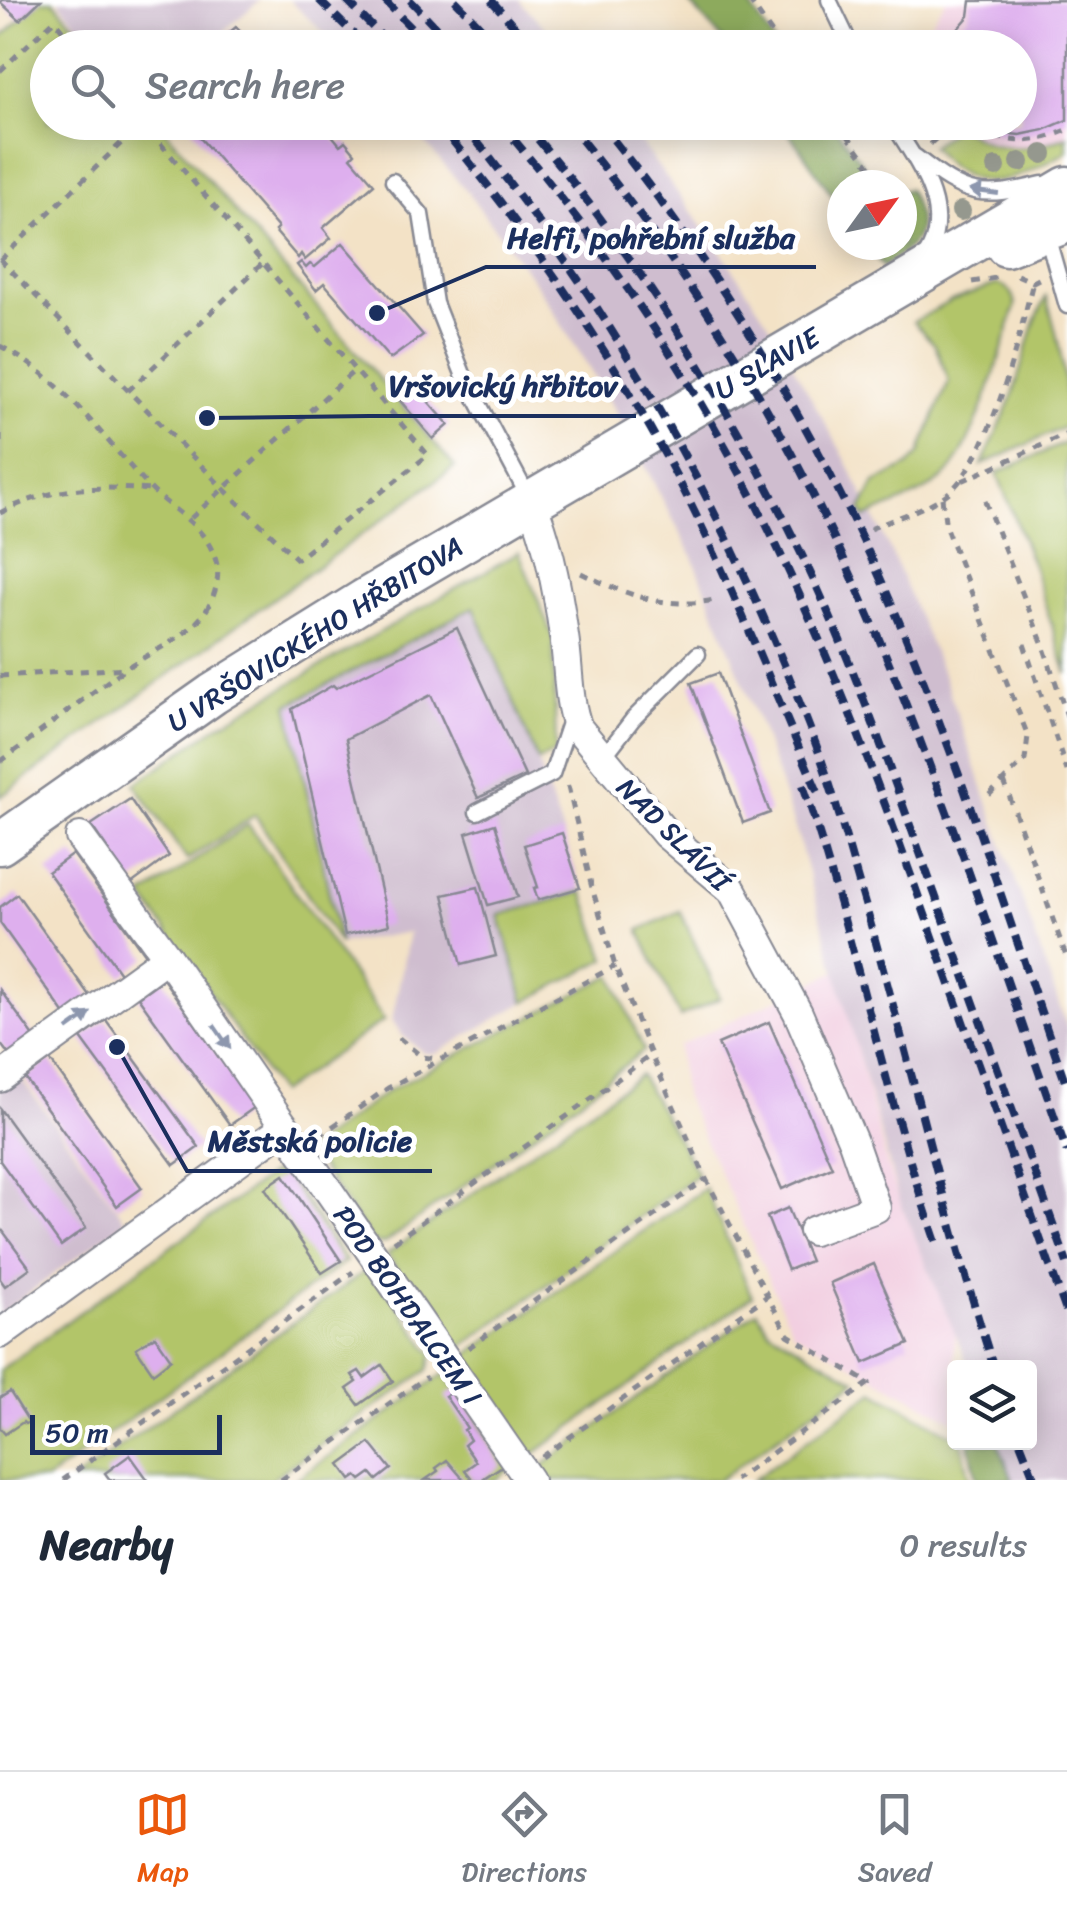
<!DOCTYPE html>
<meta charset="utf-8">
<style>
:root{--surface:#fff;--page:#f6f6f7;--text:#1f2937;--muted:#747a83;--line:#e0e1e3;--accent:#ea580c}
body{margin:0;font-family:Sriracha,sans-serif;background:var(--page);color:var(--text)}
.controls{position:absolute;right:30px;bottom:30px;display:grid;overflow:hidden;border-radius:10px;box-shadow:0 5px 25px #0003}
.controls button{width:90px;height:90px;display:grid;place-items:center;padding:0;border:0;border-bottom:2px solid var(--line);background:var(--surface);color:var(--text);font:50px sans-serif}
.compass{position:absolute;left:827px;top:170px;width:90px;height:90px;border-radius:50%;background:var(--surface);box-shadow:0 5px 25px #0003;rotate:57deg}
.scale{position:absolute;left:30px;bottom:25px;width:192px;box-sizing:border-box;padding-left:10px;border:5px solid #1b2f5e;border-top:0;font-size:28px;line-height:35px;white-space:nowrap;color:#1b2f5e;-webkit-text-stroke:8px #fff;paint-order:stroke}
.list{margin:0;padding:0;list-style:none}
h2{display:flex;justify-content:space-between;align-items:center;height:130px;margin:0;padding:0 40px;font-size:42px}
h2 small{font-size:32px;font-weight:400;color:var(--muted)}
.icon{flex:none;width:55px;height:55px;fill:none;stroke:currentColor;stroke-width:2;stroke-linecap:round;stroke-linejoin:round}
.map{position:relative;flex:none;width:1067px;height:1480px;overflow:hidden}
.search{position:absolute;background:var(--surface);box-shadow:0 5px 25px #0003;left:30px;right:30px;top:30px;height:110px;display:flex;align-items:center;gap:25px;box-sizing:border-box;padding:0 35px;border-radius:55px;color:var(--muted);font-size:38px}
.sheet{height:290px;background:var(--surface)}
nav{display:flex;justify-content:space-around;align-items:center;box-sizing:border-box;height:140px;border-top:2px solid var(--line);background:var(--surface);font-size:28px;color:var(--muted)}
nav a{display:grid;justify-items:center;gap:5px}
nav .on{color:var(--accent)}
.map>svg:first-child{display:block}
.built{fill:#f2cfe1}
.industrial{fill:#cfbdcf}
.green{fill:#b2c569;stroke:#667a64;stroke-width:2.5}
.forest{fill:#8daa5d;stroke:#546c5e;stroke-width:2.5}
.building{fill:#deafee}
.lines{fill:none;stroke-linecap:round;stroke-linejoin:round}
.lane-casing{stroke:#878892;stroke-width:19}
.street-casing{stroke:#878892;stroke-width:32}
.secondary-casing{stroke:#878892;stroke-width:45}
.path{stroke:#878892;stroke-width:5;stroke-dasharray:8 8;stroke-linecap:butt}
.lane{stroke:#fff;stroke-width:14}
.street{stroke:#fff;stroke-width:28}
.secondary{stroke:#fff;stroke-width:40}
.rail{stroke:#1b2f5e;stroke-width:8;stroke-dasharray:15 8;stroke-linecap:butt}
.tree{fill:#95988e}
.oneway{fill:#8d97ae}
.labels{text-anchor:middle;stroke-width:10;stroke-linejoin:round;paint-order:stroke}
.street-label{font-size:28px;fill:#1b2f5e;stroke:#fff}
.leader{fill:none;stroke:#1b2f5e;stroke-width:4}
.callout-dot{fill:#1b2f5e;stroke:#fff;stroke-width:4}
.callout-label{font-size:30px;text-anchor:middle;font-weight:bold;fill:#1b2f5e;stroke:#fff;stroke-width:10;stroke-linejoin:round;paint-order:stroke}
</style>
<div class="map">
<svg width="1067" height="1480" viewBox="0 0 1067 1480">
<rect width="100%" height="100%" fill="#fff"/>
<filter id="ink" filterUnits="userSpaceOnUse"><feTurbulence type="fractalNoise" baseFrequency=".01" numOctaves="2"/><feDisplacementMap in="SourceGraphic" scale="20" xChannelSelector="R" yChannelSelector="G"/><feConvolveMatrix kernelMatrix="1 2 1 2 8 2 1 2 1" color-interpolation-filters="sRGB"/></filter>
<filter id="wash" filterUnits="userSpaceOnUse"><feTurbulence type="fractalNoise" baseFrequency=".0048" numOctaves="4" result="noise"/><feDisplacementMap in="SourceGraphic" scale="40" xChannelSelector="R" yChannelSelector="G"/><feGaussianBlur stdDeviation="2.25" result="paint"/><feColorMatrix in="noise" values="0 0 0 0 0 0 0 0 0 0 0 0 0 0 0 0 0 1.4 0 .05"/><feComposite in="paint" operator="in"/></filter>
<g filter="url(#wash)">
<rect width="100%" height="100%" fill="#f3e2c6"/>
<g class="built">
<polygon points="946,0 1067,0 1067,143 967,158 933,123 1020,122 1020,48 918,48 917,43"/>
<polygon points="837,971 886,1160 899,1199 955,1332 954,1421 793,1332 683,1093 678,1046"/>
</g>
<g class="industrial">
<polygon points="58,0 260,0 206,47 97,48"/>
<polygon points="289,0 519,0 563,47 339,47"/>
<polygon points="408,123 626,123 727,260 773,330 844,456 891,552 943,674 1067,1027 1067,1480 1013,1480 998,1443 1030,1442 1030,1368 969,1367 899,1199 798,837 762,731 693,557 619,417 537,285 465,189"/>
<polygon points="474,607 538,761 583,892 499,915 525,1002 435,1054 424,1053 402,1035 392,1021 409,932 340,944 288,705"/>
<polygon points="17,1073 126,1221 0,1314 0,1086"/>
</g>
<g class="green">
<polygon points="41,0 53,0 94,47 48,48 48,122 159,123 455,467 0,797 0,39"/>
<path d="M958 125C992 153 1027 153 1067 136V152C1014 181 977 202 931 147Z"/>
<path d="M997 284C1008 286 1016 296 1015 307 1003 347 973 454 942 479 921 496 889 506 865 518L861 510 875 483 908 466 919 454 949 381 935 345 913 322 951 301Z"/>
<path d="M1046 297C1060 340 1067 380 1067 426L982 465 1012 398 1035 321Z"/>
<polygon points="1067,442 1067,674 1034,569 997,473"/>
<polygon points="519,552 553,638 556,752 538,761 474,607 288,705 340,944 255,815 187,860 135,784 219,725"/>
<polygon points="248,824 384,1020 279,1093 143,896"/>
<polygon points="583,892 606,959 525,1002 499,915"/>
<polygon points="680,911 720,998 680,1017 639,930"/>
<polygon points="612,975 644,1050 579,1101 385,1243 373,1243 308,1149 389,1090"/>
<polygon points="640,1075 698,1174 459,1349 448,1348 387,1254"/>
<polygon points="281,1167 346,1261 46,1480 0,1480 0,1370"/>
<polygon points="705,1188 752,1296 527,1459 458,1361"/>
<polygon points="371,1267 433,1355 428,1370 270,1480 74,1480"/>
<polygon points="757,1311 768,1329 856,1380 719,1480 543,1480 536,1470"/>
<polygon points="444,1374 511,1468 495,1480 295,1480"/>
<polygon points="874,1391 954,1436 954,1442 962,1443 970,1480 753,1480"/>
</g>
<g class="forest">
<polygon points="687,0 747,0 777,47 729,47"/>
<polygon points="782,123 832,123 878,185 842,185 842,209"/>
<path d="M908 189C929 232 920 242 883 267L867 245H902V191Z"/>
<polygon points="969,1443 998,1443 1013,1480 977,1480"/>
</g>
<g id="blocks">
<g class="building">
<polygon points="2,0 41,0 20,20 0,2"/>
<polygon points="1067,0 1067,120 1044,130 1020,135 999,133 976,122 1020,122 1020,48 950,48 956,31 969,16 971,1"/>
<polygon points="236,27 246,38 244,40 247,45 251,42 256,47 231,48 223,38"/>
<polygon points="181,122 321,122 340,145 345,141 355,153 351,157 374,184 323,228 331,238 305,260 301,254 298,258 275,231 278,228 188,124 184,127"/>
<polygon points="343,243 423,335 390,359 324,283 316,290 297,265 301,262 306,268 310,264 315,267"/>
<polygon points="411,382 449,425 433,439 396,396"/>
<polygon points="457,628 525,776 478,798 431,695 346,739 389,925 345,935 292,709 333,685 336,688"/>
<polygon points="718,673 770,813 743,823 691,683"/>
<polygon points="130,799 169,856 131,884 91,825"/>
<polygon points="495,824 518,897 488,905 466,833"/>
<polygon points="562,833 580,888 538,900 534,888 538,887 524,845"/>
<polygon points="73,854 147,958 122,976 48,872"/>
<polygon points="478,887 496,956 461,965 443,895"/>
<polygon points="17,894 91,998 66,1016 0,923 0,907"/>
<polygon points="163,979 255,1107 230,1125 138,997"/>
<polygon points="0,990 35,1038 10,1056 0,1043"/>
<polygon points="106,1020 199,1147 174,1165 81,1038"/>
<polygon points="769,1022 832,1167 782,1189 718,1044"/>
<polygon points="50,1060 142,1188 117,1206 25,1078"/>
<polygon points="0,1109 86,1228 61,1246 0,1161"/>
<polygon points="284,1175 341,1261 322,1273 265,1188"/>
<polygon points="788,1208 810,1261 788,1270 767,1217"/>
<polygon points="0,1227 30,1268 5,1286 0,1279"/>
<polygon points="874,1264 909,1344 864,1363 830,1283"/>
<polygon points="155,1336 171,1359 153,1373 136,1348"/>
<polygon points="382,1365 393,1381 359,1405 347,1389 357,1382 352,1375 359,1371 364,1378"/>
<polygon points="457,1389 502,1466 484,1478 486,1480 473,1480 465,1470 476,1462 464,1445 470,1440 464,1430 467,1428 445,1396"/>
<polygon points="10,1392 29,1422 25,1424 23,1422 5,1434 0,1428 0,1398"/>
<polygon points="370,1443 391,1469 377,1480 371,1473 361,1480 357,1476 351,1480 340,1465"/>
<polygon points="130,1455 148,1480 110,1480 105,1473"/>
<polygon points="447,1460 464,1480 425,1480 438,1471 436,1468"/>
</g>
</g>
</g>
<g filter="url(#ink)">
<use href="#blocks" fill-opacity="0" stroke="#878892" stroke-width="2.5"/>
<g class="lines">
<defs>
<g id="lane">
<polyline points="829,0 852,48"/>
<path d="M892 122C916 161 955 210 926 255"/>
<path d="M916 157C967 197 980 199 1042 184"/>
<polyline points="393,181 421,214 435,303 463,374 529,498"/>
<polyline points="1046,232 1067,306"/>
<polyline points="602,759 633,719 698,654"/>
<polyline points="477,812 552,774 570,720"/>
</g>
<g id="street">
<path d="M531 501C549 541 558 592 564 636 569 667 567 700 578 728L666 834 732 890 798 1013 853 1142 876 1208 813 1231"/>
<polyline points="80,837 167,957 529,1480"/>
<polyline points="0,1078 167,957"/>
<polyline points="0,1334 285,1127"/>
</g>
<g id="secondary">
<polyline points="1006,246 1067,222"/>
<polyline points="0,844 213,694 364,600 1067,187"/>
</g>
</defs>
<use href="#lane" class="lane-casing"/>
<use href="#street" class="street-casing"/>
<use href="#secondary" class="secondary-casing"/>
<g class="path">
<polyline points="749,0 782,48"/>
<polyline points="0,71 54,20 77,48"/>
<polyline points="838,122 883,185"/>
<path d="M967 122C1001 145 1031 146 1067 130"/>
<polyline points="930,144 954,122"/>
<polyline points="0,259 225,490 297,559 428,455 142,122"/>
<polyline points="0,260 142,123"/>
<polyline points="1017,275 1033,282 1039,279"/>
<polyline points="972,282 996,278"/>
<path d="M0 346C63 378 101 436 148 486 173 513 208 525 217 565 220 581 213 602 203 615 182 641 149 652 122 671 81 700 41 732 0 762"/>
<polyline points="128,391 264,262"/>
<polyline points="0,434 0,447"/>
<polyline points="962,481 1067,434"/>
<polyline points="942,498 946,528 1028,736 1025,760 988,796"/>
<polyline points="985,501 1042,642 1067,716"/>
<path d="M0 513C53 486 93 486 151 490"/>
<polyline points="191,518 355,370"/>
<path d="M870 529C893 519 919 511 941 498 989 470 1019 336 1033 282"/>
<path d="M581 573C626 595 669 611 718 599"/>
<polyline points="1024,644 1067,771"/>
<polyline points="0,676 126,668"/>
<polyline points="1004,781 1067,959"/>
<polyline points="568,786 591,884 615,966 651,1055 706,1179 788,1335 869,1383 735,1480"/>
<polyline points="399,1038 422,1057 439,1059"/>
<polyline points="319,1136 388,1088 615,966"/>
<polyline points="394,1242 651,1055"/>
<polyline points="468,1348 706,1179"/>
<polyline points="542,1457 767,1296"/>
<polyline points="63,1480 353,1272"/>
<polyline points="281,1480 427,1377"/>
</g>
<use href="#lane" class="lane"/>
<use href="#street" class="street"/>
<use href="#secondary" class="secondary"/>
<g class="rail">
<polyline points="319,0 368,48"/>
<polyline points="346,0 393,48"/>
<polyline points="384,0 431,48"/>
<polyline points="410,0 456,48"/>
<polyline points="455,0 501,48"/>
<polyline points="491,0 534,48"/>
<path d="M437 122C523 226 599 334 664 453 724 563 770 682 820 797"/>
<path d="M461 122C616 310 732 522 818 750 835 797 848 846 862 894 908 1051 943 1212 994 1368"/>
<path d="M499 122C599 238 686 367 756 504 829 648 884 799 938 951 981 1072 1024 1193 1067 1314"/>
<path d="M523 122C634 250 724 396 798 547 850 653 889 767 929 878 975 1006 1021 1134 1067 1263"/>
<path d="M567 122C666 243 755 375 823 515 922 719 991 939 1067 1152"/>
<path d="M599 122C708 255 800 404 872 560 950 730 1005 911 1067 1087"/>
<path d="M803 785C855 936 884 1094 937 1245"/>
<polyline points="1020,1442 1035,1480"/>
</g>
</g>
<g class="tree">
<circle cx="1043" cy="154" r="10"/>
<circle cx="1020" cy="162" r="10"/>
<circle cx="996" cy="167" r="10"/>
<circle cx="961" cy="211" r="10"/>
</g>
<defs><path id="oneway-solid" d="M-6-.8H1V-3.2L6.5 0L1 3.2V.8H-6Z" transform="scale(2.5)"/></defs>
<g class="oneway">
<use href="#oneway-solid" transform="translate(984 192) rotate(-172)"/>
<use href="#oneway-solid" transform="translate(79 1021) rotate(-36)"/>
<use href="#oneway-solid" transform="translate(222 1037) rotate(55)"/>
</g>
</g>
<g class="labels">
<g class="street-label">
<text transform="translate(767 363) rotate(-30)" y="10">U SLAVIE</text>
<text transform="translate(315 634) rotate(-32)" y="10">U VRŠOVICKÉHO HŘBITOVA</text>
<text transform="translate(674 834) rotate(45)" y="10">NAD SLÁVIÍ</text>
<text transform="translate(408 1305) rotate(55)" y="10">POD BOHDALCEM I</text>
</g>
</g>
<path class="leader" d="M377 313L486 267H816M207 418L369 416H636M117 1047L187 1171H432"/>
<g class="callout-dot">
<circle cx="377" cy="313" r="10"/>
<circle cx="207" cy="418" r="10"/>
<circle cx="117" cy="1047" r="10"/>
</g>
<g class="callout-label">
<text x="651" y="248">Helfi, pohřební služba</text>
<text x="503" y="396">Vršovický hřbitov</text>
<text x="310" y="1151">Městská policie</text>
</g>
</svg>
<div class="controls">
<button><svg class="icon" aria-label="layers" viewBox="0 0 24 24"><path d="M12 4l9 5-9 5-9-5zM3 14l9 5 9-5"/></svg></button>
</div>
<svg class="compass" viewBox="-18 -18 36 36"><path d="M0-13l5 13h-10z" fill="#e53935"/><path d="M0 13l5-13h-10z" fill="#747a83"/></svg>
<div class="scale">50 m</div>
<div class="search"><svg class="icon" aria-label="search" viewBox="0 0 24 24"><circle cx="10" cy="10" r="6"/><path d="M15 15l6 6"/></svg>Search here</div>
</div>
<section class="sheet">
<h2>Nearby<small>0 results</small></h2>
<ul class="list">
</ul>
</section>
<nav>
<a class="on"><svg class="icon" aria-label="map" viewBox="0 0 24 24"><path d="M3 6l6-2 6 2 6-2v14l-6 2-6-2-6 2zM9 4v14M15 6v14"/></svg>Map</a>
<a><svg class="icon" aria-label="directions" viewBox="0 0 24 24"><path d="M12 3l9 9-9 9-9-9zM9 14v-3h6M13 9l2 2-2 2"/></svg>Directions</a>
<a><svg class="icon" aria-label="saved" viewBox="0 0 24 24"><path d="M7 4h10v16l-5-4-5 4z"/></svg>Saved</a>
</nav>
